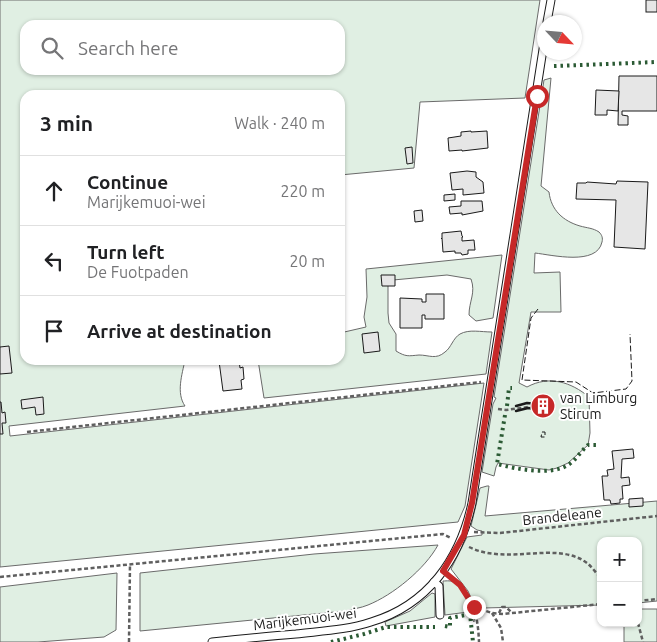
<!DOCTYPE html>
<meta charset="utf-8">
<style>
:root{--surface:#fff;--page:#f6f6f6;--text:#202124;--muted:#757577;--line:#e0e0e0}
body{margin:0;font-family:Ubuntu,sans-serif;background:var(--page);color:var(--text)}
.controls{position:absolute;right:15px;bottom:15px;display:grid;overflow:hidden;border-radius:10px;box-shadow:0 1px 4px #0004}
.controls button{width:45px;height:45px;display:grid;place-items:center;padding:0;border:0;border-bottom:1px solid var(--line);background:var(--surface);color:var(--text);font:25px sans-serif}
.compass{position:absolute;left:537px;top:15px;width:45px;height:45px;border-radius:50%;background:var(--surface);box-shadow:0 1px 4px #0004;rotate:116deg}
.stop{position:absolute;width:15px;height:15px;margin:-11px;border:4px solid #c62828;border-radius:50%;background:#fff}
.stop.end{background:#c62828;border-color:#fff;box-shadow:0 1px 5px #0008}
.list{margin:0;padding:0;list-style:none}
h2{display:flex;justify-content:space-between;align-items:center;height:65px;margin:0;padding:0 20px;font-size:21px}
h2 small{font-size:16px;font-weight:400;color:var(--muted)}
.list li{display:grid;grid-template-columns:32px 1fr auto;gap:15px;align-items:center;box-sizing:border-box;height:70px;padding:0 20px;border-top:1px solid var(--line)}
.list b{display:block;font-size:19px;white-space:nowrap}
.list p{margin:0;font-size:16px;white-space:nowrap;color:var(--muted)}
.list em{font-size:16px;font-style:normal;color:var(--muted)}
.icon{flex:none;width:28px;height:28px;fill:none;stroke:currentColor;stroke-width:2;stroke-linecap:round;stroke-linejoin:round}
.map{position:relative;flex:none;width:657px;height:642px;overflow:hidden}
.search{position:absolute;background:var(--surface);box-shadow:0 1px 4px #0004;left:20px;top:20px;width:325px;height:55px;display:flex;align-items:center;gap:12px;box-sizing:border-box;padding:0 18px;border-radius:15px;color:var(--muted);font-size:19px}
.panel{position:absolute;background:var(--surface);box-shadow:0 1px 4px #0004;left:20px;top:90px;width:325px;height:275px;border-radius:15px}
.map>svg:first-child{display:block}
.green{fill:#e0efe3;stroke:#6a6a6a;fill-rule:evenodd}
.building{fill:#e6e6e6;stroke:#1a1a1a}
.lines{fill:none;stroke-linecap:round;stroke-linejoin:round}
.service-casing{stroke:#1a1a1a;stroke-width:9}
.path{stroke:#5f5f5f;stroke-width:2.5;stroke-dasharray:4 2.5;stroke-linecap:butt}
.service{stroke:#fff;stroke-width:7}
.hedge{stroke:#2b5a34;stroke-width:4;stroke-dasharray:2.5 4;stroke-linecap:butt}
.fence{stroke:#1a1a1a;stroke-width:1;stroke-dasharray:6 2.5;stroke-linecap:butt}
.wall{stroke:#1a1a1a;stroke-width:2.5}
.route{stroke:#c62828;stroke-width:6}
.labels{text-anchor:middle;stroke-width:4;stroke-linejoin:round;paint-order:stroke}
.poi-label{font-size:14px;fill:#1a1a1a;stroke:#fff;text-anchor:start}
.street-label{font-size:14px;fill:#1a1a1a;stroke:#fff}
</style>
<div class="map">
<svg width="657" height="642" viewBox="0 0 657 642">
<rect width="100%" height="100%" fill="#fff"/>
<g class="green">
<path d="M0 0H540L525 98 420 102 414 168 340 175V95H25V360H185C182 375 176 393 185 406L9 426 10 436 484 383 465 506 458 522 0 567ZM25 25H340V70H25Z"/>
<path d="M551 78 541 186 549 192C551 210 563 221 580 226 587 228 593 228 599 232 602 235 603 238 602 242 597 266 552 255 535 253L534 273 560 272 561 312H531L519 383 527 387C549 375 571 382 589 397L590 433 588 445 568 463 557 468 549 470 498 463 496 467 494 476 482 472 493 404 496 398 494 397 544 80Z"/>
<path d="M502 255 493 318 476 321 469 315C469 301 476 293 471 279L447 275 393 280 388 283V313L389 323 396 334V351C406 357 408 356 419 355 429 355 436 360 445 352 451 348 453 338 460 334 469 329 481 332 492 332L486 374 264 398 258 360H340V333L366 327 364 317 367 297 366 269Z"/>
<polygon points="487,486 489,486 485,516 657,501 657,601 638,603 638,541 601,541 601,605 483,608 477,611 468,591 451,569 467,537 482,535 482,531 477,530 471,526 480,488"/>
<path d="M438 545C425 569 393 595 368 605 361 608 352 609 345 611L140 631V573L314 554Z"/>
<polygon points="117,573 116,630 104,637 38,642 0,642 0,587"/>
<path d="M443 581C447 581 451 580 455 583 466 590 476 610 474 622L468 612 445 615Z"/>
<polygon points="432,593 435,594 435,617 386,626 385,622 410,611"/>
<polygon points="638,609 657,609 657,642 624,642 624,623 638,623"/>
</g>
<g class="building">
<rect x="646" y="0" width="11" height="12"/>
<polygon points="619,76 657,76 657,111 622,111 622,115 628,116 628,125 618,125"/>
<polygon points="596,90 619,91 618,111 607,110 607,115 595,115"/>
<polygon points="471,131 471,132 487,131 488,148 462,151 462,150 449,151 448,138 461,136 461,132"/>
<polygon points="412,147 413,163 407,164 405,148"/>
<polygon points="467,171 476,172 476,177 483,182 484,193 463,195 463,189 452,190 450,173"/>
<polygon points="617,181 648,182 645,249 614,247 616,200 576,199 577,183 586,183 587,182 616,184"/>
<polygon points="455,194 455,200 444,201 444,195"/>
<polygon points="461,201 482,201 483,211 462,215 462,213 450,214 449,207 461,206"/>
<polygon points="422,210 423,221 415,222 414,211"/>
<polygon points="461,231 462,236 463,237 462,237 462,241 474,240 475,250 468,250 468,254 462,255 461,253 455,253 455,251 443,252 442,238 441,239 442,238 442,233"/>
<polygon points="381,275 395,275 395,286 382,286"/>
<polygon points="426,294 444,294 444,319 425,319 425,315 422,315 422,328 400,328 400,298 422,299 422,302 426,302"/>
<polygon points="378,332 380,351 364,353 362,334"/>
<polygon points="9,346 12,373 0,374 0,347"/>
<polygon points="239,360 240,368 243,367 244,379 241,380 242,389 223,391 219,361"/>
<polygon points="43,397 44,414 36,415 35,407 22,409 21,400"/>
<polygon points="0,402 1,402 2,413 5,412 6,423 2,423 3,434 0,434"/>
<polygon points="537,402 550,403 549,412 536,410"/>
<polygon points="633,449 634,458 622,459 621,478 629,477 630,485 622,486 623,499 620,499 620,503 611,504 610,500 604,500 602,476 608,476 607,470 614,469 612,451"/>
<polygon points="643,498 643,506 629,507 629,499"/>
</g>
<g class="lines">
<defs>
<g id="service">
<polyline points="547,22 551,0"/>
<polyline points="434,582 439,586 440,615"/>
<path d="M212 642C240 639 268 636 296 634 321 631 347 630 371 622 428 605 460 559 472 503L544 43"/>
</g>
</defs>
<use href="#service" class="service-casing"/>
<g class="path">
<polyline points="498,409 506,410 536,406"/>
<polyline points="27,432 481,382"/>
<polyline points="474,532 500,533 657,516"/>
<path d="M469 547C508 566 556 540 587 563 592 567 596 573 601 578"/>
<polyline points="0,577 443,534 451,538"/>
<path d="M450 577C473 592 478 616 479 642"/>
<polyline points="638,601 657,599"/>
<polyline points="474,607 492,613 503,614 601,604"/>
<polyline points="492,613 501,628 503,642"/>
<polyline points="499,613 502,607 506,607 512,613"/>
<polyline points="638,623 643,642"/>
<polyline points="129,642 130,564"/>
</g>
<use href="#service" class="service"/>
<g class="hedge">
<polyline points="554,66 657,62"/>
<polyline points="507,406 509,388 512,388"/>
<path d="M505 415 497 464C516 469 551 476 568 465 576 460 581 451 588 445H597"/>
<polyline points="445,626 450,627 450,618 470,614 473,642"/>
<polyline points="331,642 364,634 386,627 435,627"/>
</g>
<g class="fence">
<polyline points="538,309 531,318 522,380 576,382 593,393 626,389 632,381 630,334"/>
<polygon points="542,432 545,432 545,437 541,437"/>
</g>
<g class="wall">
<polyline points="516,406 527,403 537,404"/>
<polyline points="516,411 528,408 536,409"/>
</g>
</g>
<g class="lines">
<polyline class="route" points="474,607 460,585 443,571 464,535 472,503 537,96"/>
</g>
<defs>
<symbol id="building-disc" viewBox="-11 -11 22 22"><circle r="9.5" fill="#c62828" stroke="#fff"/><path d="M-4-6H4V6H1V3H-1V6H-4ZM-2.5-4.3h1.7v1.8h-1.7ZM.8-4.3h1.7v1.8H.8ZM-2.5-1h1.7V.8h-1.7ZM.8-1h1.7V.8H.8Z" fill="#fff"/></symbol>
</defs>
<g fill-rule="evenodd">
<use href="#building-disc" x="529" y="392" width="28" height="28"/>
</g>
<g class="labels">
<g class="poi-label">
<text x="560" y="403">van Limburg<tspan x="560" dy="16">Stirum</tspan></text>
</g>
<g class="street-label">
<text transform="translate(562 516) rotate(-6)" y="5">Brandeleane</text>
<text transform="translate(305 619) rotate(-7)" y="5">Marijkemuoi-wei</text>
</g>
</g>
</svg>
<div class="controls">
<button>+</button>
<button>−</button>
</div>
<svg class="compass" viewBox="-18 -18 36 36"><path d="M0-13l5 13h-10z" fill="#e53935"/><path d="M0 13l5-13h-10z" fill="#757577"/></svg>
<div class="stop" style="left:537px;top:96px"></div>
<div class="stop end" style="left:474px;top:607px"></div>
<div class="search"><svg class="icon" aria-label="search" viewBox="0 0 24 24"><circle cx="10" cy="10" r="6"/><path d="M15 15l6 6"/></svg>Search here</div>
<section class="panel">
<h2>3 min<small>Walk · 240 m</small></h2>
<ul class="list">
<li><svg class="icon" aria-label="ahead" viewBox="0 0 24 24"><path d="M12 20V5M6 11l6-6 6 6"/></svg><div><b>Continue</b><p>Marijkemuoi-wei</p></div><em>220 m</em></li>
<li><svg class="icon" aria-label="left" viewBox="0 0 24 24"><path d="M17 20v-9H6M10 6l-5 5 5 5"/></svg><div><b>Turn left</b><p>De Fuotpaden</p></div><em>20 m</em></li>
<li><svg class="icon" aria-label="arrive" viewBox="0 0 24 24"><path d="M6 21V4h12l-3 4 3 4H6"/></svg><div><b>Arrive at destination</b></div></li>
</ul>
</section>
</div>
